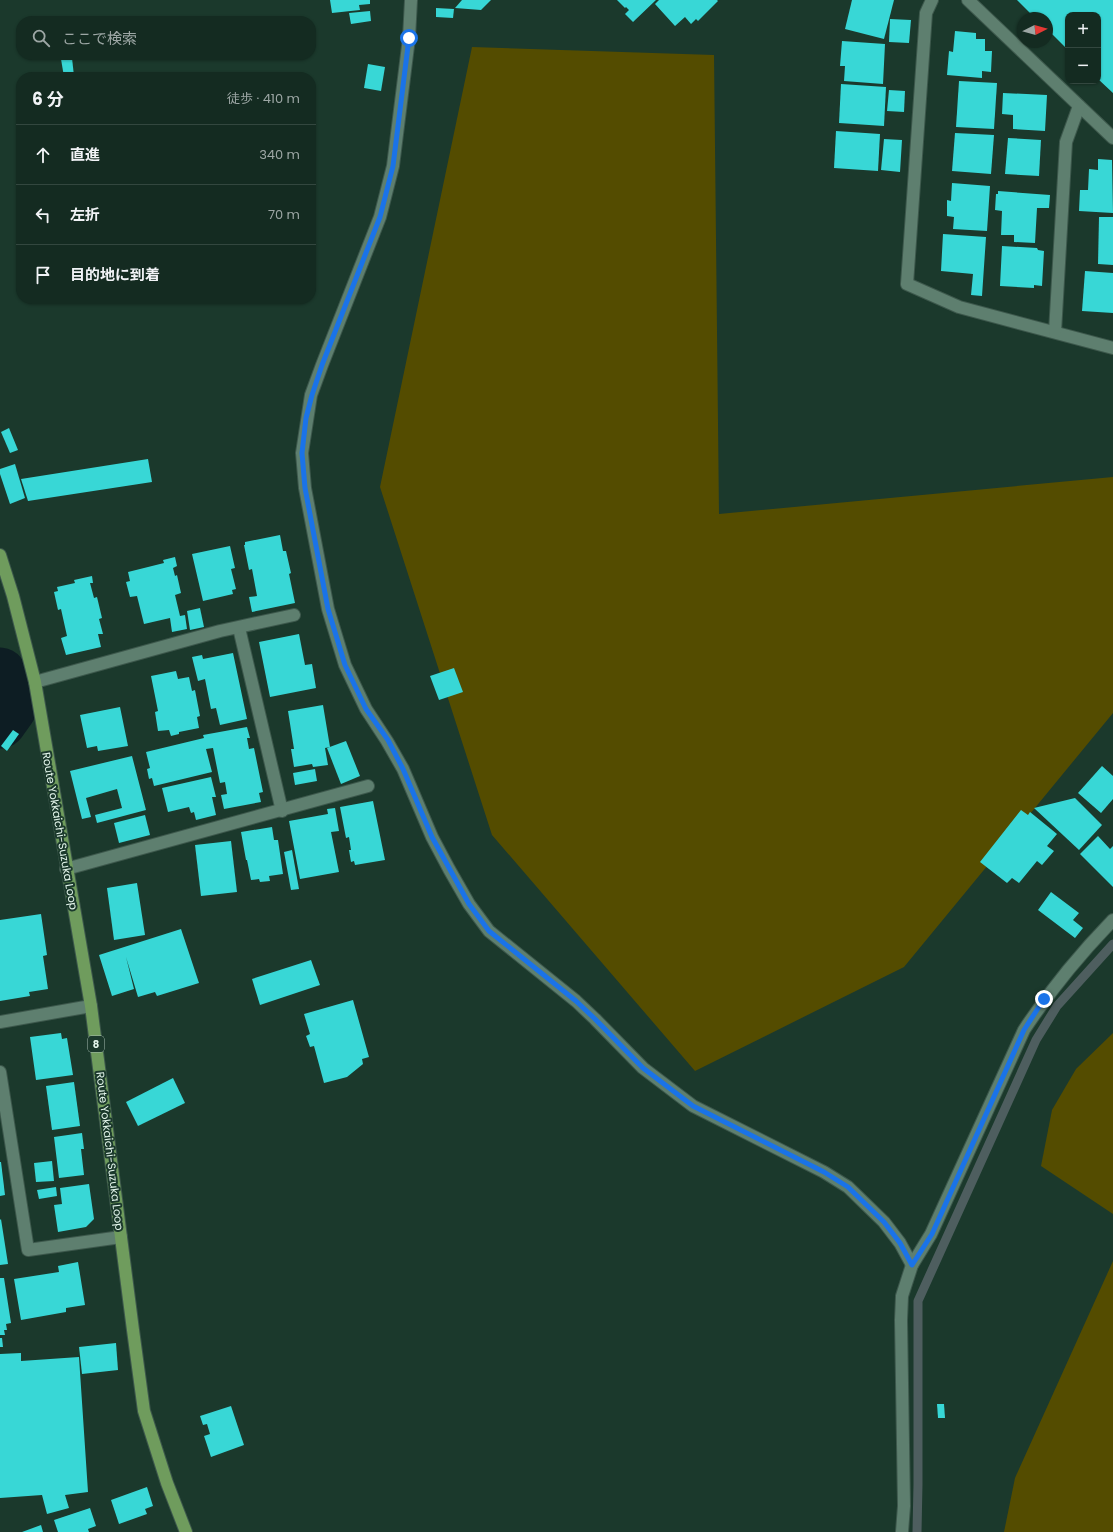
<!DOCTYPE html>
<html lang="ja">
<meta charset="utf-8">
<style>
:root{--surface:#142b21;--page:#1d332a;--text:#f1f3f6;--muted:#9da7a5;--line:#33473f}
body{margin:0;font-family:Poppins,"Noto Sans JP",sans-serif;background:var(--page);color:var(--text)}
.controls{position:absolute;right:12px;top:12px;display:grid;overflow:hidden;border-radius:8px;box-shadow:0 1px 3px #0004}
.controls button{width:36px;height:36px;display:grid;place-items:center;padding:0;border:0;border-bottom:1px solid var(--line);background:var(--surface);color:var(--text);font:20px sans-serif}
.compass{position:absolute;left:1017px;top:12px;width:36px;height:36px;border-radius:50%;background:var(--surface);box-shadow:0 1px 3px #0004;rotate:84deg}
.stop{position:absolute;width:12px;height:12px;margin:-9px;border:3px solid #1a73e8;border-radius:50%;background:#fff}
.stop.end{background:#1a73e8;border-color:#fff;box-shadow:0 1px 4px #0008}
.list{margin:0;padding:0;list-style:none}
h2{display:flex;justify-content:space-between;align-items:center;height:52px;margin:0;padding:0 16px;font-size:17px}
h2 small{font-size:13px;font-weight:400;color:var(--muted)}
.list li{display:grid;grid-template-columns:26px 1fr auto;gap:12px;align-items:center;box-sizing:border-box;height:60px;padding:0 16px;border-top:1px solid var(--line)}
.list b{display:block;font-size:15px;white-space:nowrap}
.list em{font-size:13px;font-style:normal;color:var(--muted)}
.icon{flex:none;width:22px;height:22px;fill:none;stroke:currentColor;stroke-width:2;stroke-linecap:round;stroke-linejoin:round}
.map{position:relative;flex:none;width:1113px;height:1532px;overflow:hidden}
.search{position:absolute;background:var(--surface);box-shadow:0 1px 3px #0004;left:16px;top:16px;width:300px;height:44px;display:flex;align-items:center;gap:10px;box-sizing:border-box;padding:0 14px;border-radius:16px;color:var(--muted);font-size:15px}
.panel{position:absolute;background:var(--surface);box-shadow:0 1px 3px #0004;left:16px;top:72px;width:300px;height:232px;border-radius:16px}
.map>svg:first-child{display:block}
.green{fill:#544c00}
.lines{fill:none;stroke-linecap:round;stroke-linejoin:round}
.stream{stroke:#4e5e5f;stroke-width:9}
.river{stroke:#0d1d23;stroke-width:53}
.building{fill:#38d7d6}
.minor-casing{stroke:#3d584c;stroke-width:14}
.primary-casing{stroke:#3d584c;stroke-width:14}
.minor{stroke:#5e7f6f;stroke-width:12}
.primary{stroke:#6f9c5d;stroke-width:12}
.route{stroke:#1a73e8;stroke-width:5}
.labels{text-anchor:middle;stroke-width:4;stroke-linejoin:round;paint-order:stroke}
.shield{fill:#1b392c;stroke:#a8bdb2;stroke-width:1}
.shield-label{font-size:10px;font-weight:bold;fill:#e4f6ec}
.street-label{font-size:11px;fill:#e4f6ec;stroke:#1b392c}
</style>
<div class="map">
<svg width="1113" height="1532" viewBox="0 0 1113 1532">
<rect width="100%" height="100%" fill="#1b392c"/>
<g class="green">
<polygon points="472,47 714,55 719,514 1113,477 1113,713 904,967 695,1071 492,835 380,487"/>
<polygon points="1113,1033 1113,1214 1041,1166 1052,1110 1076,1069"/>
<polygon points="1113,1261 1113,1532 1004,1532 1015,1478"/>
</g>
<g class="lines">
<polyline class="stream" points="917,1532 918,1484 918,1301 1036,1040 1057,1006 1113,944"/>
<polyline class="river" points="0,674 10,708 0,722"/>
</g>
<g class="building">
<polygon points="330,0 370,0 370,4 359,5 360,10 332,13"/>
<polygon points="462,0 491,0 481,10 455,8"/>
<polygon points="617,0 656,0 633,22 625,14 629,10 626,7 625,8"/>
<polygon points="659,0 717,0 718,1 698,21 696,19 691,24 685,17 675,26 655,4"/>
<polygon points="852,0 894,0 884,39 845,29"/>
<polygon points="1017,0 1113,0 1113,93 1098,79 1098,15 1068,15 1068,50 1047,29 1047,18 1035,18"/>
<polygon points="436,8 454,9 453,18 436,17"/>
<polygon points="370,11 371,21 351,24 349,13"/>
<polygon points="890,19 911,20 909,43 889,42"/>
<polygon points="955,31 976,33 976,39 985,39 985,51 992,51 991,72 982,71 982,78 947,75 949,51 953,52"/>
<polygon points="842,41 885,44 883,84 844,81 845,66 840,66"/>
<polygon points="72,58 74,76 64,77 61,59"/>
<polygon points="368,64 385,67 381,91 364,88"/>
<polygon points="959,81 997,83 994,129 956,127"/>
<polygon points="841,84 886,87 884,126 839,123"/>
<polygon points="889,90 905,91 904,112 887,111"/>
<polygon points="1003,93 1047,95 1045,131 1013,129 1013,115 1002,114"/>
<polygon points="836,131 880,134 878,171 834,168"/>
<polygon points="955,133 994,135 991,174 952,171"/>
<polygon points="1008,138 1041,140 1039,176 1005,174"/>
<polygon points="884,139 902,140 900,172 881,170"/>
<polygon points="1098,159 1112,160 1113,213 1079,211 1080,190 1088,190 1089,169 1098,170"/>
<polygon points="952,183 990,186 987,231 953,229 954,217 947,216 947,200 951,201"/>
<polygon points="998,191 1050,195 1049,208 1037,208 1035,243 1014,242 1014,235 1001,235 1002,211 995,210 996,194 998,194"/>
<polygon points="1099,217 1113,217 1113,265 1098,264"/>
<polygon points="943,234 986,237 982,296 971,295 973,274 941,271"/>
<polygon points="1002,246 1037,248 1038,250 1044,251 1042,286 1034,285 1034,288 1000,286"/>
<polygon points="1085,271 1113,273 1113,313 1082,311"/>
<polygon points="9,428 18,450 10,453 1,432"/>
<polygon points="148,459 152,482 28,501 21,479"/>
<polygon points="15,464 25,498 10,504 0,474 0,469"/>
<polygon points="280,535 283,551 286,551 291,573 289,574 295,603 252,612 249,597 257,596 252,569 249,570 244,545 245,545 245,542"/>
<polygon points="230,546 235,568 231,569 236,589 232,590 233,594 203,601 192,554"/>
<polygon points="175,557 177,566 173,568 175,576 177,575 181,593 175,595 180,616 185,615 187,629 172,632 170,618 144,624 137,596 130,597 126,582 130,581 128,572 164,563 163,560"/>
<polygon points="92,576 93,583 90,583 94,598 97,597 102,618 99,619 103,634 98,634 101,647 66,655 61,638 67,636 61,609 58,610 54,592 58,591 57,587 75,583 74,580"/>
<polygon points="200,608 204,627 190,630 187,611"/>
<polygon points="299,634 305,665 312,664 316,688 270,697 259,642"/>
<polygon points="233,653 247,719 220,725 216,708 211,709 205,679 198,681 192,657 202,655 203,659"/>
<polygon points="454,668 463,692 439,700 430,676"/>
<polygon points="176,671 178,679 189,677 192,691 195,690 200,716 197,717 199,728 179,732 179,734 171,736 169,730 158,731 155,712 158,711 151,676"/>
<polygon points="323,705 330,747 325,748 328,765 313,767 312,764 294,767 291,749 294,749 288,711"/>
<polygon points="120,707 128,746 98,751 97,746 87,748 80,715"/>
<polygon points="247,727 250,738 247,738 249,749 254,748 263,792 259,793 261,802 224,809 221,795 227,794 225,782 220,783 213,748 206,749 212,772 154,786 152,778 149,779 147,769 150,768 146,752 204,738 203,735"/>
<polygon points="13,730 19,734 7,751 1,746"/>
<polygon points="346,741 360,776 341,784 327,748"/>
<polygon points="132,756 146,810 97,823 95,815 122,808 117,789 86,798 91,817 82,819 70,771"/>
<polygon points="1102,766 1113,776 1113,799 1101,813 1078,793"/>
<polygon points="315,769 317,781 295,785 293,773"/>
<polygon points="211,777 216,797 212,797 216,815 196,820 194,812 191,813 189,807 168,812 162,788"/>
<polygon points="1075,798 1102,825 1079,850 1034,808"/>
<polygon points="373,801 385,860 355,865 354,861 351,862 349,850 351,850 349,837 346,838 340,807"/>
<polygon points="335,808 339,831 331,832 339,872 300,879 289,821 328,814 327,809"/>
<polygon points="1021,810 1028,815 1030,812 1057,834 1047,846 1054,851 1042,865 1037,861 1019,883 1012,878 1007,883 980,862"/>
<polygon points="145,815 150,835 119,843 114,823"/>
<polygon points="272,827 274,840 278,840 283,874 269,876 270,881 260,882 259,879 251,880 247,860 246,860 241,832"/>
<polygon points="1098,836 1110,849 1113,846 1113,887 1080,854"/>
<polygon points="231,841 237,892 201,896 195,845"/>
<polygon points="292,850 299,889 291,890 284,852"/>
<polygon points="137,883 145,935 114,940 107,888"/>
<polygon points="1051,892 1079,913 1073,920 1083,928 1075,938 1038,910"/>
<polygon points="41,914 47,955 43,956 48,989 29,992 30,996 0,1001 0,920"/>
<polygon points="181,929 199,983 157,996 155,992 138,997 126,957 134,989 112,996 99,955"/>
<polygon points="311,960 320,985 260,1005 252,979"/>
<polygon points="353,1000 369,1057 362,1059 363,1064 347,1077 324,1083 314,1046 310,1047 306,1036 310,1034 304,1014"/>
<polygon points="61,1033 62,1039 67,1038 73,1075 36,1080 30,1037"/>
<polygon points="173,1078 185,1103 138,1126 126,1102"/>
<polygon points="74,1082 80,1126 52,1130 46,1086"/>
<polygon points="82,1133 84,1149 81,1149 84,1175 59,1178 54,1137"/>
<polygon points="52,1161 54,1181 36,1182 34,1163"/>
<polygon points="0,1162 1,1162 5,1195 0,1196"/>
<polygon points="89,1184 94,1219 86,1227 58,1232 54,1205 62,1204 60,1188"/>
<polygon points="56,1187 57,1196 39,1199 37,1190"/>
<polygon points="1,1219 8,1264 0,1265 0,1220"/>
<polygon points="78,1262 85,1305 66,1308 66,1312 21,1320 14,1279 59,1272 58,1266"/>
<polygon points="0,1278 4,1278 11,1323 6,1324 7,1330 4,1330 5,1335 0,1335"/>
<polygon points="0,1338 2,1338 3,1347 0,1347"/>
<polygon points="116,1343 118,1370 82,1374 79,1347"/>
<polygon points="21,1353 21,1361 79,1357 88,1492 65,1495 69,1508 47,1514 42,1495 0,1498 0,1354"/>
<polygon points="937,1404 944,1404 945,1418 938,1418"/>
<polygon points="231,1406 244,1445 211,1457 204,1436 210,1434 207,1424 203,1425 200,1416"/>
<polygon points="147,1487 153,1506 145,1509 147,1514 119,1524 111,1500"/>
<polygon points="90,1508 96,1526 88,1529 89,1532 58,1532 54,1520"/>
<polygon points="41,1525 43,1532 22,1532"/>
</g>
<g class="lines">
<defs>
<g id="minor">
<polyline points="411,0 409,38 393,166 380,217 322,365 311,395 302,453 305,488 328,609 345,665 366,709 387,741 403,769 432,837 449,869 469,904 489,931 576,1001 595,1019 643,1068 693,1106 824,1172 848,1187 884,1222 900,1243 912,1265"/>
<polyline points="932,0 926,13 907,284 959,307 1113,348"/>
<polyline points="968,0 1113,138"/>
<polyline points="1055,332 1066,142 1079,106"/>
<polyline points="239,628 282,811"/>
<polyline points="35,682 220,631 294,615"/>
<polyline points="66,869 368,786"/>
<polyline points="0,1022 91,1006"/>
<polyline points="0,1072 28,1250 121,1237"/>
<path d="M902 1532 904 1506 901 1320 902 1296 912 1265 931 1234 1024 1030C1051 989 1079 955 1113 920"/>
</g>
<polyline id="primary" points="0,555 13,596 35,682 91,1006 133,1330 144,1411 167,1483 186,1532"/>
</defs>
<use href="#minor" class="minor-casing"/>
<use href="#primary" class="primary-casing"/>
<use href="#minor" class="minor"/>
<use href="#primary" class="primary"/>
</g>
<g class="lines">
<polyline class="route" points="409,38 393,166 380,217 322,365 312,395 306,418 302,453 305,488 328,609 345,665 366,709 388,740 403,769 432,837 469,904 489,931 576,1001 595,1019 643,1068 693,1106 824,1172 848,1187 884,1222 900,1243 912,1265 932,1234 1024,1030 1044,999"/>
</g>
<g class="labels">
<rect class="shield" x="88" y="1036" width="16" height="16" rx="3"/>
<g class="shield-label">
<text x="96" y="1048">8</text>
</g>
<g class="street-label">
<text transform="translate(60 831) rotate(80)" y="4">Route Yokkaichi-Suzuka Loop</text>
<text transform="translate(110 1151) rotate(83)" y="4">Route Yokkaichi-Suzuka Loop</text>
</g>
</g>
</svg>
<div class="controls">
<button>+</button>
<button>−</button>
</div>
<svg class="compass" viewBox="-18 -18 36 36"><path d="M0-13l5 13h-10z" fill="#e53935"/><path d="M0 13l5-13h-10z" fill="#9da7a5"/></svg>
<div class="stop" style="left:409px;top:38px"></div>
<div class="stop end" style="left:1044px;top:999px"></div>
<div class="search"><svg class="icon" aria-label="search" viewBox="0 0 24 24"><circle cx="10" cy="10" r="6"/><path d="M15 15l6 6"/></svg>ここで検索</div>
<section class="panel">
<h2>6 分<small>徒歩 · 410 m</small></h2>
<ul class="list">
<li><svg class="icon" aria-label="ahead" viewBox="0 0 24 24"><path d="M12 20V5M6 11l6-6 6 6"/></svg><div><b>直進</b></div><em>340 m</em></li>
<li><svg class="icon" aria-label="left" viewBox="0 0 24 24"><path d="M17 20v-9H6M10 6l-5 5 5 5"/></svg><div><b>左折</b></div><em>70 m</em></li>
<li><svg class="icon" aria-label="arrive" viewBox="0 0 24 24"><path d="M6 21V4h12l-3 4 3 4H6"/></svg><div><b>目的地に到着</b></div></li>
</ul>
</section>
</div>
